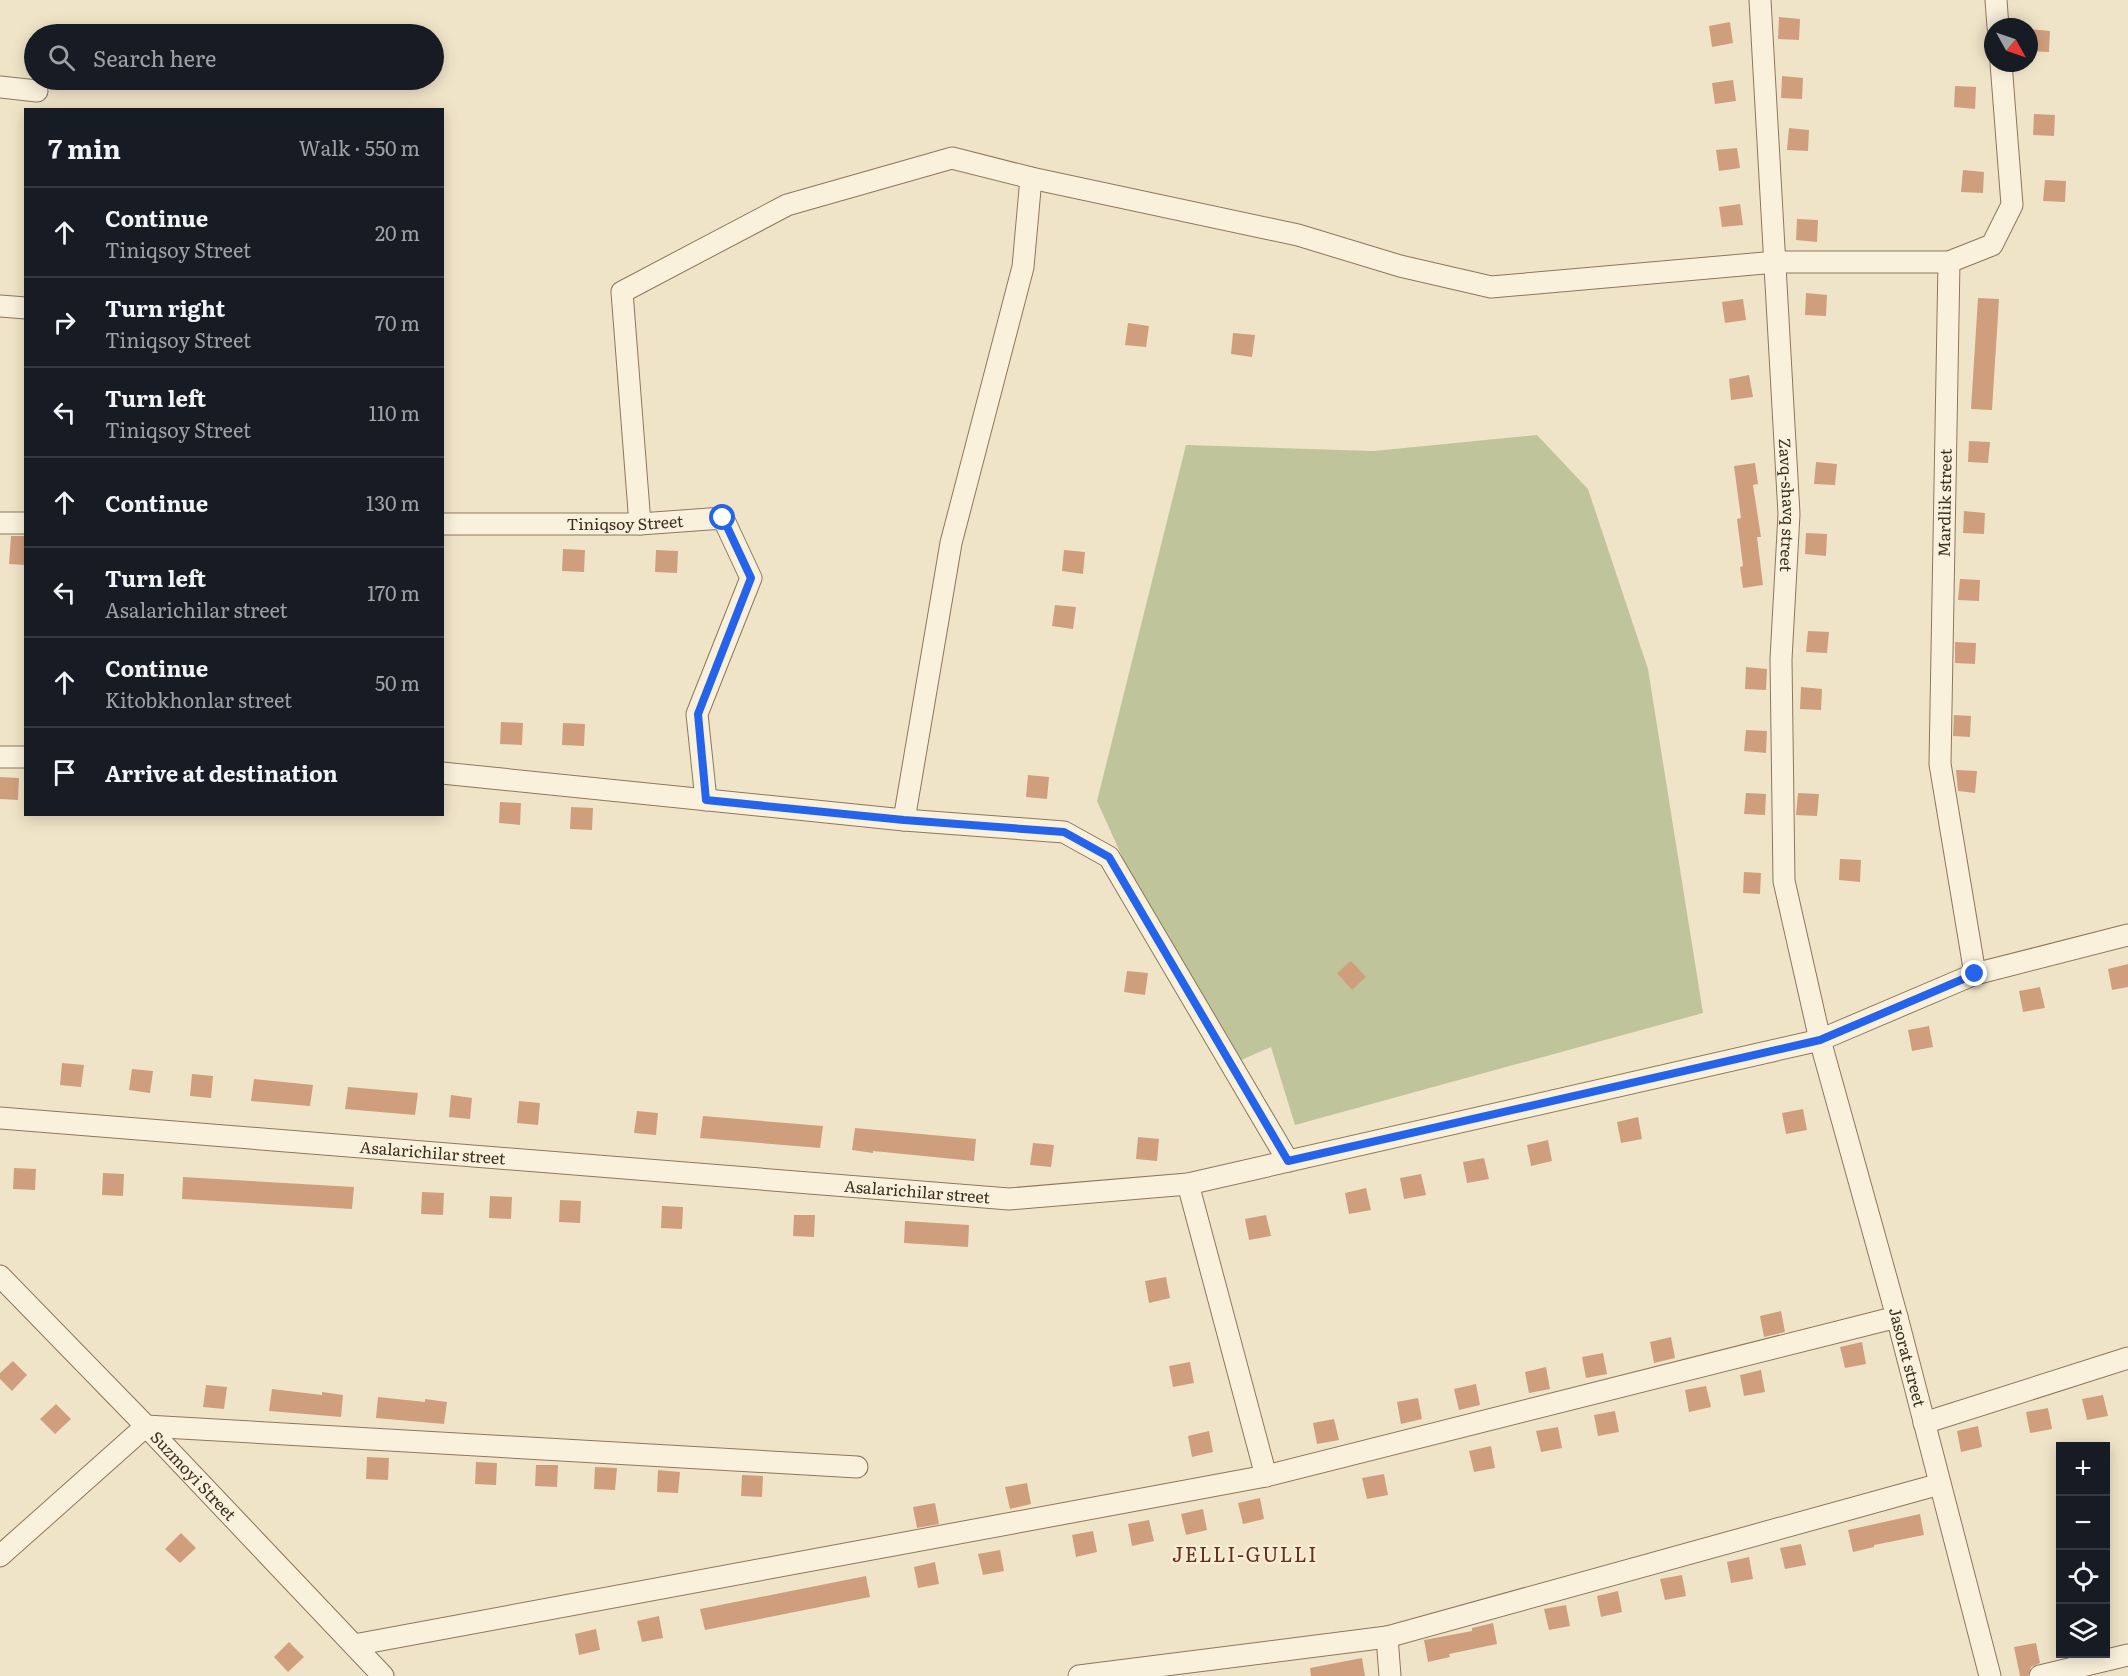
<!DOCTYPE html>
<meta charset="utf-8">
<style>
:root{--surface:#171b24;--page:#20242c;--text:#f1f3f6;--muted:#9ea1a6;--line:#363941}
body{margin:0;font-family:Literata,serif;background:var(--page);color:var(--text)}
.controls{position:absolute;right:18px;bottom:18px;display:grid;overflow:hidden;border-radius:0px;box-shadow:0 3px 15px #0003}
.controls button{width:54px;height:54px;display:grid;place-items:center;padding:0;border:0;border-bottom:2px solid var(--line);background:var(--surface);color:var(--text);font:30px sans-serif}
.compass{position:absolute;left:1984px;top:18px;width:54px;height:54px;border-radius:50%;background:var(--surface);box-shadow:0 3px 15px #0003;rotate:130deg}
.stop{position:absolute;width:18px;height:18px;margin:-14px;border:4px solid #2563eb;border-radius:50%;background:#fff}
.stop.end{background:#2563eb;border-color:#fff;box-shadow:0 2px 6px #0008}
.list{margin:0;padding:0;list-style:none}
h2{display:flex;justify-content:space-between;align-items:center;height:78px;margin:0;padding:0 24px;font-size:26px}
h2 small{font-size:20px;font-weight:400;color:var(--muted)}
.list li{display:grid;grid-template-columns:39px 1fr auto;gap:18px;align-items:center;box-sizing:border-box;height:90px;padding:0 24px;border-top:2px solid var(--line)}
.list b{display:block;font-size:22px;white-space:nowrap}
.list p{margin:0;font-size:20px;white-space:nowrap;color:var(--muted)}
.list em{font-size:20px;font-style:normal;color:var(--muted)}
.icon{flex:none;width:33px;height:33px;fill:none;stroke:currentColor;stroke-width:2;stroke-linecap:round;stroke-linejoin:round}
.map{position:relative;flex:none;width:2128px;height:1676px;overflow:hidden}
.search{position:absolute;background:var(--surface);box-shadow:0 3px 15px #0003;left:24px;top:24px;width:420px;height:66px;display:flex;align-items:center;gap:15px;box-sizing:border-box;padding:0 21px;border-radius:33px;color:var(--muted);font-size:22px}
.panel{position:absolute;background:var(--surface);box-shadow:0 3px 15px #0003;left:24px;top:108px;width:420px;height:708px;border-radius:0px}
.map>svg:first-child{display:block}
.cemetery{fill:#bfc49a}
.building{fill:#cf9f7d}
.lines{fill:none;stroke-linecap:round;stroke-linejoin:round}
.street-casing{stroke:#8d765c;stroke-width:23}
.street{stroke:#faf1dc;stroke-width:21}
.route{stroke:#2563eb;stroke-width:8}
.labels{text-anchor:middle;stroke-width:4.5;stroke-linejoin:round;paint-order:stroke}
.street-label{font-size:16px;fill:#3d2e20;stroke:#f7eed8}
.quarter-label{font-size:20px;letter-spacing:1.5px;fill:#6b2e1e;stroke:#f7eed8}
</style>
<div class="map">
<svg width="2128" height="1676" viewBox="0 0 2128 1676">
<rect width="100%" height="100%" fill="#f0e4c8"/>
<polygon class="cemetery" points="1537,435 1588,489 1648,669 1703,1013 1295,1125 1271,1047 1239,1061 1152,923 1097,801 1186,445 1374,451"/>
<g class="building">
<polygon points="1779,17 1800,19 1799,40 1778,39"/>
<polygon points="1730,22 1733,43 1712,47 1709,26"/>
<polygon points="2029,29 2050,31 2049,52 2029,51"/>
<polygon points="1782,76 1803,78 1802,99 1781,98"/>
<polygon points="1733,80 1736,101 1715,104 1712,83"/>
<polygon points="1955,86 1976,87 1975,109 1954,107"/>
<polygon points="2034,114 2055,115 2054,136 2033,135"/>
<polygon points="1789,128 1809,130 1808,151 1787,150"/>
<polygon points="1737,148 1740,168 1719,171 1716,150"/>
<polygon points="1963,170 1984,172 1983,193 1961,192"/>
<polygon points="2045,180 2066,181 2065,202 2043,201"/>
<polygon points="1740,204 1743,225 1722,227 1719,207"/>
<polygon points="1797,219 1818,220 1817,242 1796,240"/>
<polygon points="1806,293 1827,295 1826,316 1805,315"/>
<polygon points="1978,298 1999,299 1992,410 1971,409"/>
<polygon points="1743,299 1746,320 1725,323 1722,302"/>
<polygon points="1128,323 1149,326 1146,347 1125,345"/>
<polygon points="1233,333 1255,335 1252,357 1231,354"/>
<polygon points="1749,375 1753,397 1731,400 1729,379"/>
<polygon points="1969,441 1990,442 1988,463 1968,462"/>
<polygon points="1816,462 1837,464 1835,485 1814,484"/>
<polygon points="1755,463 1758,484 1753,485 1761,537 1757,537 1763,585 1743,588 1740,567 1743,566 1737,519 1741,518 1734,466"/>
<polygon points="1964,511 1985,513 1984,534 1963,533"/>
<polygon points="1806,533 1827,534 1826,556 1805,554"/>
<polygon points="11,536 26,536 26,565 9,564"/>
<polygon points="563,549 585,550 584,572 562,571"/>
<polygon points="656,550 678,551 677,573 655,572"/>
<polygon points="1064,550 1085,552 1083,574 1062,571"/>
<polygon points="1960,579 1980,580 1979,601 1958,600"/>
<polygon points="1055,605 1076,607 1073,629 1052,626"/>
<polygon points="1808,631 1829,632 1827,653 1806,652"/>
<polygon points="1955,642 1976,643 1975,664 1955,663"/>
<polygon points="1746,667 1767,669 1766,690 1745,689"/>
<polygon points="1801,687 1822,689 1821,710 1800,709"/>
<polygon points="1954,715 1971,716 1970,737 1953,736"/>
<polygon points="501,722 523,723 522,745 500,744"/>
<polygon points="563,723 585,724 584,746 562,745"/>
<polygon points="1746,730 1767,731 1766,753 1744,751"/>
<polygon points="1956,770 1977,771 1975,793 1958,791"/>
<polygon points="1028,775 1049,777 1047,799 1026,797"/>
<polygon points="0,777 19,778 18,800 0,799"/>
<polygon points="1746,793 1766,794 1765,815 1744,814"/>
<polygon points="1798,793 1819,794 1817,816 1796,815"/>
<polygon points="500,802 521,803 520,825 499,823"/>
<polygon points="571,807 593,808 592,830 570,829"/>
<polygon points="1840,859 1861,860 1860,882 1839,880"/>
<polygon points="1744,872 1761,873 1760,894 1743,893"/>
<polygon points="1351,961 1366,977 1352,990 1337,973"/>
<polygon points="2128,964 2128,987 2112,990 2108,969"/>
<polygon points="1127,971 1148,973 1145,995 1124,992"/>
<polygon points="2040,987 2045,1008 2023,1012 2019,991"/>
<polygon points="1929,1026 1933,1047 1912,1051 1908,1030"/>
<polygon points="62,1063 84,1065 81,1087 60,1085"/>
<polygon points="132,1069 153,1071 150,1093 129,1090"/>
<polygon points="192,1074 213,1076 211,1098 190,1096"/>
<polygon points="254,1079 313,1085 310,1106 251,1101"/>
<polygon points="348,1087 418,1093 415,1115 345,1109"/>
<polygon points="451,1095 472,1098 470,1119 449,1117"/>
<polygon points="519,1101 540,1103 538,1125 517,1123"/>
<polygon points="1803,1109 1807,1130 1786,1134 1782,1113"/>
<polygon points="637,1111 658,1113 656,1135 634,1133"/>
<polygon points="703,1116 823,1126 820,1148 700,1138"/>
<polygon points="1638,1117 1642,1139 1621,1143 1617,1122"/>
<polygon points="855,1128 976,1139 974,1161 873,1151 873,1153 852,1150"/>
<polygon points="1138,1137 1159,1139 1157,1161 1136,1159"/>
<polygon points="1548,1140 1552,1161 1531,1166 1527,1145"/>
<polygon points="1033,1143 1054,1145 1051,1167 1030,1165"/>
<polygon points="1484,1158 1489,1179 1467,1183 1463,1162"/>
<polygon points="14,1168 36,1169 35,1190 13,1189"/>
<polygon points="103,1173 124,1174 123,1196 102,1195"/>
<polygon points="1421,1174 1426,1195 1404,1199 1400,1178"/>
<polygon points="183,1177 354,1187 352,1209 182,1199"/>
<polygon points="1366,1188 1371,1210 1349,1214 1345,1193"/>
<polygon points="422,1192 444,1193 443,1215 421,1214"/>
<polygon points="490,1196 512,1197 511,1219 489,1218"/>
<polygon points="560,1200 581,1201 580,1223 559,1222"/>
<polygon points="662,1206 683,1207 682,1229 661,1228"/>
<polygon points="794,1215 815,1215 814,1237 793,1236"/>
<polygon points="1266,1215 1271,1236 1249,1240 1245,1219"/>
<polygon points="905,1221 969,1225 968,1247 904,1243"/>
<polygon points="1166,1277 1170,1298 1149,1303 1145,1281"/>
<polygon points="1781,1311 1785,1332 1764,1337 1760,1316"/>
<polygon points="1671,1337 1675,1358 1654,1363 1650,1342"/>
<polygon points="1862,1342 1866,1364 1845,1368 1840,1347"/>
<polygon points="1603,1353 1607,1374 1586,1378 1582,1357"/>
<polygon points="13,1361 27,1375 12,1391 0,1379 0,1373"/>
<polygon points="1190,1362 1194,1383 1173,1387 1169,1366"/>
<polygon points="1546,1367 1550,1389 1529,1393 1525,1372"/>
<polygon points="1761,1370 1765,1392 1744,1396 1740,1375"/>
<polygon points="1476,1384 1480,1405 1459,1410 1454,1389"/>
<polygon points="206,1385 227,1387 224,1409 203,1407"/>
<polygon points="1706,1386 1711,1407 1689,1412 1685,1390"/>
<polygon points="272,1389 322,1395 322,1392 343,1395 341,1417 269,1411"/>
<polygon points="2103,1395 2108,1416 2087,1420 2082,1399"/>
<polygon points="378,1397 425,1402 425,1399 447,1402 444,1424 376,1418"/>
<polygon points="1418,1398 1422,1419 1401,1424 1397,1402"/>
<polygon points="56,1404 71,1419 55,1434 40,1419"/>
<polygon points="2048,1408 2052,1429 2030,1433 2026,1412"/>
<polygon points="1615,1411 1619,1432 1598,1436 1594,1415"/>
<polygon points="1334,1419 1339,1440 1317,1444 1313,1423"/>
<polygon points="1978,1426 1982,1447 1961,1452 1957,1431"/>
<polygon points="1558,1427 1562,1448 1541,1452 1536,1431"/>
<polygon points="1209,1431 1213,1452 1192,1457 1188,1436"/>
<polygon points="1491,1446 1495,1468 1474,1472 1469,1451"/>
<polygon points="367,1457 389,1458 388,1480 366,1479"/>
<polygon points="476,1462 497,1463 496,1485 475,1484"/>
<polygon points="536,1465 558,1465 557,1487 535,1486"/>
<polygon points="595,1467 617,1468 615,1490 594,1489"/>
<polygon points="658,1470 680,1472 678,1493 657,1492"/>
<polygon points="1384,1474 1388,1495 1367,1499 1362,1478"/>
<polygon points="742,1475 763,1476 762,1497 741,1496"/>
<polygon points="1027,1483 1031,1504 1010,1509 1005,1487"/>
<polygon points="1260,1498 1264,1519 1243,1524 1238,1503"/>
<polygon points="935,1503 939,1524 917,1528 913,1507"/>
<polygon points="1203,1509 1207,1530 1186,1535 1181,1514"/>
<polygon points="1920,1514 1924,1535 1874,1545 1874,1547 1853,1552 1848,1530"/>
<polygon points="1149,1520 1154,1541 1132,1546 1128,1524"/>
<polygon points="1093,1531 1097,1552 1076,1557 1072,1535"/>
<polygon points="181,1533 196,1548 180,1563 165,1549"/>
<polygon points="1801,1544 1806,1565 1785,1569 1780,1548"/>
<polygon points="1000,1550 1004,1571 983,1575 978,1554"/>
<polygon points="1749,1557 1753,1579 1731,1583 1727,1562"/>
<polygon points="935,1562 939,1584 918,1588 914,1567"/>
<polygon points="1682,1575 1686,1596 1665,1600 1660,1579"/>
<polygon points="866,1576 870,1597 705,1630 700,1609"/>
<polygon points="1618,1591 1622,1612 1601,1617 1597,1596"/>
<polygon points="1566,1605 1570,1626 1549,1630 1544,1609"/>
<polygon points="659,1616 663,1638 642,1642 637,1621"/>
<polygon points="1493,1623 1497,1644 1449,1654 1450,1657 1428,1662 1424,1640 1472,1631 1472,1628"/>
<polygon points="596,1629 600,1650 579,1655 575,1634"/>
<polygon points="289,1642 304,1657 288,1672 274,1657"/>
<polygon points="2036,1643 2040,1663 2031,1667 2028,1676 2020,1676 2014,1647"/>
<polygon points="1362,1658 1365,1676 1311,1676 1310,1668"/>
</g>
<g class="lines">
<defs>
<g id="street">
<path id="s1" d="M1760 0 1789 514 1781 659 1784 881 1820 1040 1897 1317 1990 1676"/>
<polyline points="1996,0 1998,27"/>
<polyline points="0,87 37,91"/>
<polyline points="0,306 26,308"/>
<polyline points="0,523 26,523"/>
<path id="s2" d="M442 524H640L723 518 751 578 697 714 706 800"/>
<polyline points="640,524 622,292 787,205 952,158 1031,178 1298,235 1400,266 1491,287 1776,262 1949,262"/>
<polyline points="0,757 26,757"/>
<polyline points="442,773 904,820 1064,832 1109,857 1288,1161"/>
<polyline points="904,820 951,543 1023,267 1031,178"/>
<path id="s3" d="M1975 974 1940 764 1949 262 1992 245 2012 205 2001 63"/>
<path id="s4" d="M0 1118 1009 1199 1188 1184 1820 1040 1975 974 2128 935"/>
<polyline points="1188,1184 1266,1476"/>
<path id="s5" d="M0 1276 146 1426 383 1676"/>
<polyline points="1924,1423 2128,1358"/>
<polyline points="0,1556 146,1426 857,1467"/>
<polyline points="1387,1637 1390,1676"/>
<polyline points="354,1645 1266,1476 1897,1317"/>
<polyline points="1079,1676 1387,1637 1940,1484"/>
<polyline points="2040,1676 2128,1655"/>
</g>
</defs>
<use href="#street" class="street-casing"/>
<use href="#street" class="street"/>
</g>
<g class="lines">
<polyline class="route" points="723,518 751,578 698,714 706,800 904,820 1064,832 1109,857 1288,1161 1820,1040 1975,974"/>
</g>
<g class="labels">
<g class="street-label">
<text dy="6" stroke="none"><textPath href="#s3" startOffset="474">Mardlik street</textPath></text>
<text dy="6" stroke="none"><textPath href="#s1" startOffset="506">Zavq-shavq street</textPath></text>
<text dy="6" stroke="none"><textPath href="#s2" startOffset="183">Tiniqsoy Street</textPath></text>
<text dy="6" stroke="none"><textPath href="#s4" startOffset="434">Asalarichilar street</textPath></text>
<text dy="6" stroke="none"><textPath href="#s4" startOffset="920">Asalarichilar street</textPath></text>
<text dy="6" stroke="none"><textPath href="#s1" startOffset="1374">Jasorat street</textPath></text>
<text dy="6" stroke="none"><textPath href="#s5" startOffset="278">Suzmoyi Street</textPath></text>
</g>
<g class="quarter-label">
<text x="1245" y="1562">JELLI-GULLI</text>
</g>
</g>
</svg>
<div class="controls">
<button>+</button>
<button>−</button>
<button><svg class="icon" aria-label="locate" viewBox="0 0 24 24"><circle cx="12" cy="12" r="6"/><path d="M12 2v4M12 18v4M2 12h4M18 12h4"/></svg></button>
<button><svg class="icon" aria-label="layers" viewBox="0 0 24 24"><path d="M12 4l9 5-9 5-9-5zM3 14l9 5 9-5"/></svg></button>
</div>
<svg class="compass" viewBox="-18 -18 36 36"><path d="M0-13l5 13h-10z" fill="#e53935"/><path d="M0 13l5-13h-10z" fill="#9ea1a6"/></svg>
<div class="stop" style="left:723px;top:518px"></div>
<div class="stop end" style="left:1975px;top:974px"></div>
<div class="search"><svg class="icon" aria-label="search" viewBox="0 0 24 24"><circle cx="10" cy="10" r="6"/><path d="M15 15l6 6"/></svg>Search here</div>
<section class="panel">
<h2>7 min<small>Walk · 550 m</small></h2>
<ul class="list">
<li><svg class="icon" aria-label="ahead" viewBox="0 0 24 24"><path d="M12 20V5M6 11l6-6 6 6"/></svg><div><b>Continue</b><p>Tiniqsoy Street</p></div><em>20 m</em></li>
<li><svg class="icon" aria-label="right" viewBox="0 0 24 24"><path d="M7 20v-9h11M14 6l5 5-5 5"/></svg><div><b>Turn right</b><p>Tiniqsoy Street</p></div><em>70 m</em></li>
<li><svg class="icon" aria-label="left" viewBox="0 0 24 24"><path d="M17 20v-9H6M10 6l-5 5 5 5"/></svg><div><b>Turn left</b><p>Tiniqsoy Street</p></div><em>110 m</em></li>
<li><svg class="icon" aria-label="ahead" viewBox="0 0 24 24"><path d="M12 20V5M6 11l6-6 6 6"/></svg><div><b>Continue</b></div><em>130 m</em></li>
<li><svg class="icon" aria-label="left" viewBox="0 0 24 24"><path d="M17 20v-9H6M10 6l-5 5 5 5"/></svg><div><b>Turn left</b><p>Asalarichilar street</p></div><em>170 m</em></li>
<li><svg class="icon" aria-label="ahead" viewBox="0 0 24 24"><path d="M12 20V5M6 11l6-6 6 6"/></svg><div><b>Continue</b><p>Kitobkhonlar street</p></div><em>50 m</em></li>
<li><svg class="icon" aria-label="arrive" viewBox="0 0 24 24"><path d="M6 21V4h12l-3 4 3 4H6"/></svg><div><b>Arrive at destination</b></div></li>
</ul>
</section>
</div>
